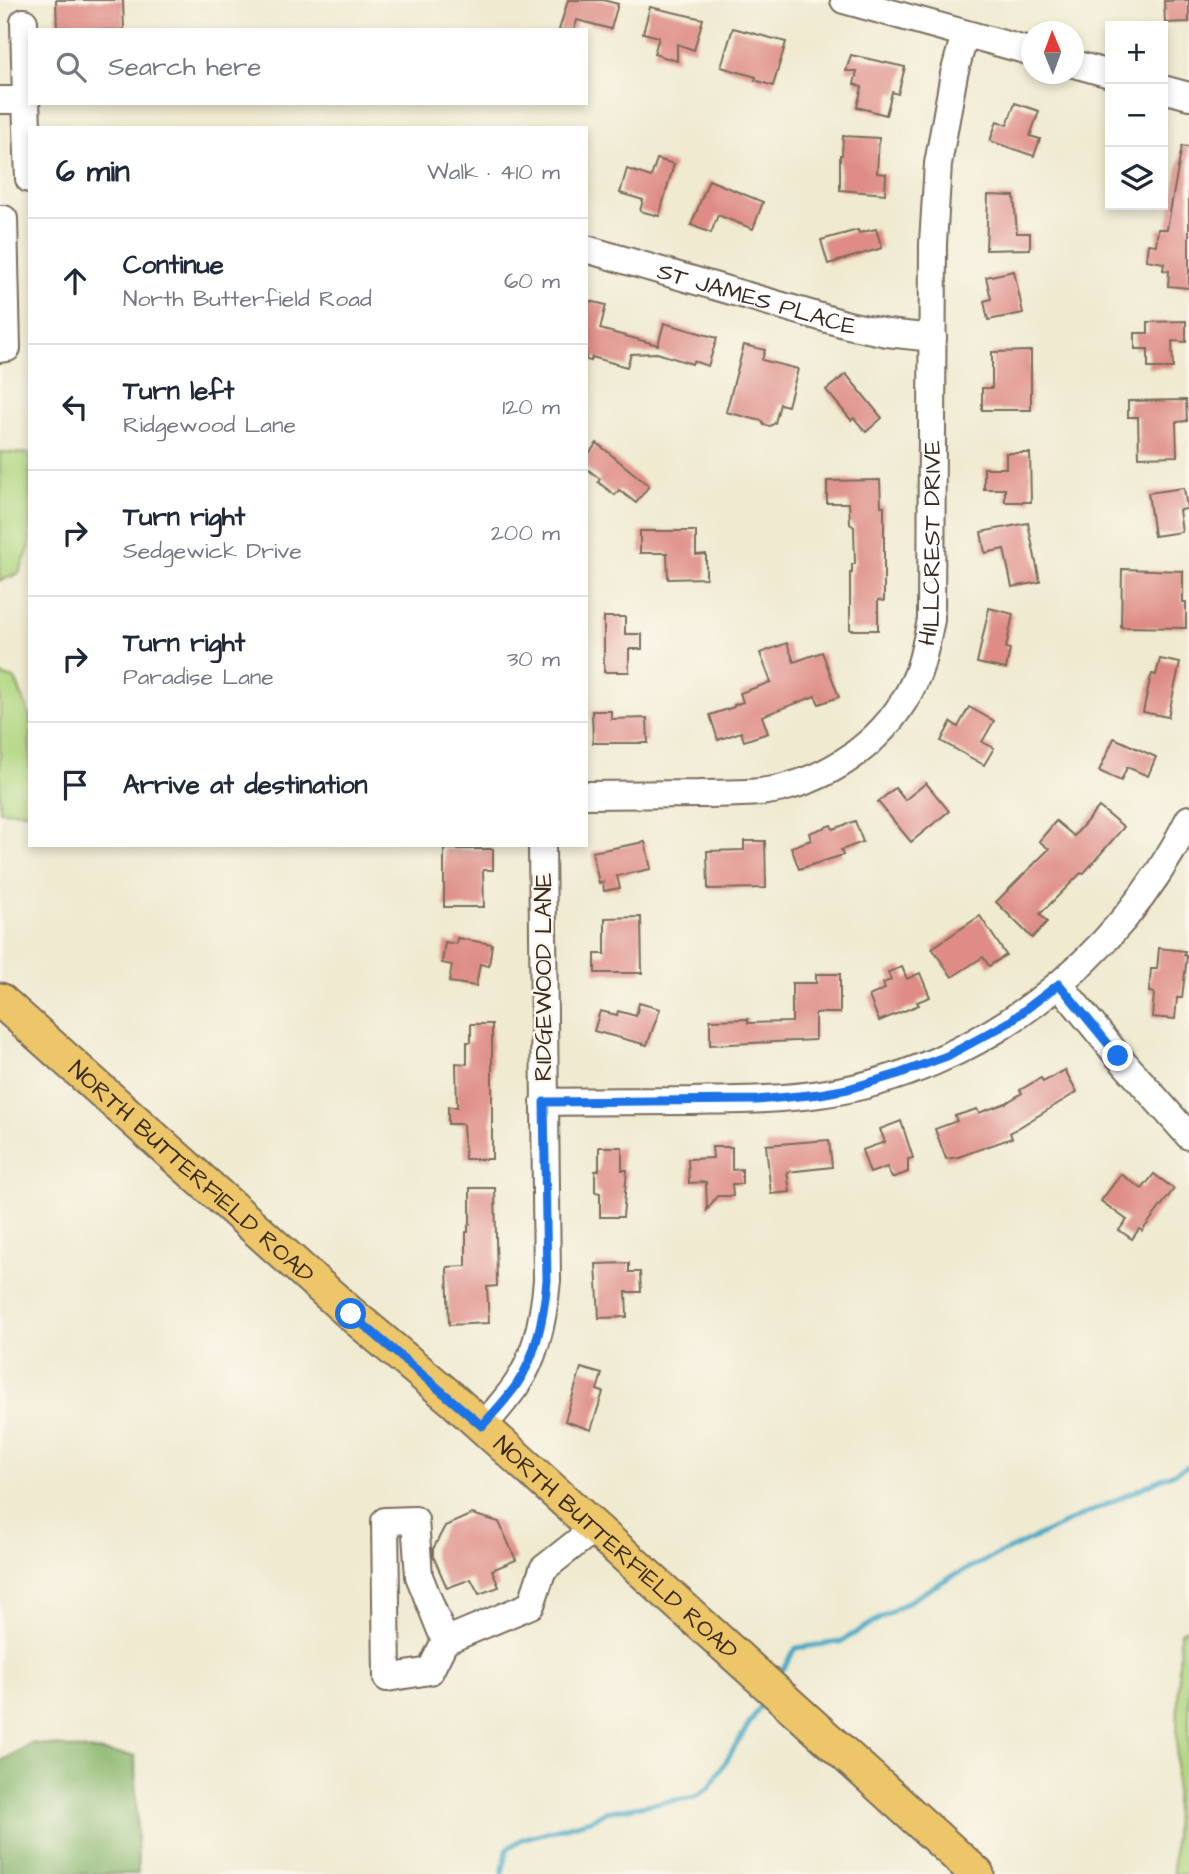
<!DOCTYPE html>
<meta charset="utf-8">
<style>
:root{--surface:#fff;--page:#f6f6f7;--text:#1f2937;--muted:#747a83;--line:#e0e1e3}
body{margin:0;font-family:"Architects Daughter",sans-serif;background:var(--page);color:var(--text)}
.controls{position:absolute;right:21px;top:21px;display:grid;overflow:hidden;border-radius:0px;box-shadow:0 4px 10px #0003}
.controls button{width:63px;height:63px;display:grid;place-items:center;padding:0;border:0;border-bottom:2px solid var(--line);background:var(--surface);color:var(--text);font:35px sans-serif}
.compass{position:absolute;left:1021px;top:21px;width:63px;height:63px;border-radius:50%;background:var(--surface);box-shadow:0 4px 10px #0003;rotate:359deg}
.stop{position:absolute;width:21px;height:21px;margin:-16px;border:5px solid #1a73e8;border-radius:50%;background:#fff}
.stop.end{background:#1a73e8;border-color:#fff;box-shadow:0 2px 7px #0008}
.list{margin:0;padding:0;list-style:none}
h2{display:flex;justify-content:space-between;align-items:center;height:91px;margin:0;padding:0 28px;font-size:30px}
h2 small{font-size:23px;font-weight:400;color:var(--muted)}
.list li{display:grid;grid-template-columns:46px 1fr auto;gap:21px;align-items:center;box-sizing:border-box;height:126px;padding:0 28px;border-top:2px solid var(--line)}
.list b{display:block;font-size:26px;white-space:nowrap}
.list p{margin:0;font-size:23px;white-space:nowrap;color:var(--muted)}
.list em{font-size:23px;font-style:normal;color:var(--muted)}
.icon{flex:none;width:38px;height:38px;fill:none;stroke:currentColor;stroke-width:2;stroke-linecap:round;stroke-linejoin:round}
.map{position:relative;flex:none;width:1189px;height:1874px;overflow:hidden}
.search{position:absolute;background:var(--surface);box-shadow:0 4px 10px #0003;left:28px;top:28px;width:560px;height:77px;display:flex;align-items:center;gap:18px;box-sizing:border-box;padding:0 24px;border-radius:0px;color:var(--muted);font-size:26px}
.panel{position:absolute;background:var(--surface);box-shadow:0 4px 10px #0003;left:28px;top:126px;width:560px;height:721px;border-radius:0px}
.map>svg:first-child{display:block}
.green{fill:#b1d781;stroke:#768050;stroke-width:2}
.forest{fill:#8cb86f;stroke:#647146;stroke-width:2}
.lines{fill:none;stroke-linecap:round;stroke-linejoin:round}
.stream{stroke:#43a7c3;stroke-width:5}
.building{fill:#de8c85}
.minor-casing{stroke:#7a6d5c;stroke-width:30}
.major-casing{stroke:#7a6d5c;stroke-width:37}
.minor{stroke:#fff;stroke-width:26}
.major{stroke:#ecc669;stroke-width:33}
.route{stroke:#1a73e8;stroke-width:9}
.labels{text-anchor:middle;stroke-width:5;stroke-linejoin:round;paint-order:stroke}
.street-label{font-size:24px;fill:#3b2a1e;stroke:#fbf7ec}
</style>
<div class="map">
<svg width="1189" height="1874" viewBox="0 0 1189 1874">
<rect width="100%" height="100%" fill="#fbf7ec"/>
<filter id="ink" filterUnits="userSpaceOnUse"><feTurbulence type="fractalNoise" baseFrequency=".0143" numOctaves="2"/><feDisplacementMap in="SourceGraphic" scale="14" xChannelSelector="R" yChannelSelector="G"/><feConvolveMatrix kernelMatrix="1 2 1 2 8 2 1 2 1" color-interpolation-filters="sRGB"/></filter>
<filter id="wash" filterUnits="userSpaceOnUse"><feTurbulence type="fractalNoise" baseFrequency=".00686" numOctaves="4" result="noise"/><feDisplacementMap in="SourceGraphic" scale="28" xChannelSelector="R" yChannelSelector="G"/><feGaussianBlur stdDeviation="1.57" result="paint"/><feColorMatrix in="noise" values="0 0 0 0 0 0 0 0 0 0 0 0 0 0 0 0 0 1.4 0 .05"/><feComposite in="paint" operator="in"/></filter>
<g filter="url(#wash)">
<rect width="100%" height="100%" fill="#efead0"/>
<g class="green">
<polygon points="0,452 30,454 30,546 19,573 0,581"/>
<polygon points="0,675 15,679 30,715 30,812 0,811"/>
<polygon points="1189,1628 1189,1874 1173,1874 1180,1632"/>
</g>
<polygon class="forest" points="32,1743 135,1756 138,1874 0,1874 0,1762"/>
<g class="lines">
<g class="stream">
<polyline points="776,1679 796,1648 840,1642 950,1577 1189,1466"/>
<polyline points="502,1874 507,1849 522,1839 591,1820 604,1812 695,1797 709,1788 766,1697"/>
</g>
</g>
<g id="blocks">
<g class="building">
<polygon points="56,0 123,0 124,30 57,30"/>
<polygon points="568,0 603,0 618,4 611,29 577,20 574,30 559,30"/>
<polygon points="1189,0 1189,22 1165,23 1164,1"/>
<polygon points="650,7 703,19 694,50 677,44 677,61 654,54 659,37 643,33"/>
<polygon points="733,28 786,42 773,86 755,80 756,77 721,67"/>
<polygon points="851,55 905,67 898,94 892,92 886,115 857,107 862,87 854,84 857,71 846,71"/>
<polygon points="1015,103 1039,111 1030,136 1040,139 1034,156 990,141 997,121 1007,125"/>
<polygon points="843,136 879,138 877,173 886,174 885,194 840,190 840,155 842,155"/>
<polygon points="1182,146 1189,147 1189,288 1168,286 1169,271 1163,270 1164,263 1146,260 1148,244 1156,245 1158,229 1167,229"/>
<polygon points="657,159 674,164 659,216 640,211 643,200 620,193 627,169 651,177"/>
<polygon points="709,180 763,202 753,229 718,215 711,233 691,225"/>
<polygon points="988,195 1014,196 1017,233 1030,233 1030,249 986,250"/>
<polygon points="876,229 882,248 828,264 821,240 858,230 859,233"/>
<polygon points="1014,271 1023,313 988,320 984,301 991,299 986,277"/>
<polygon points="586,300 606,305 600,329 658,345 664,323 717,338 708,366 693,361 692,364 657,353 631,354 627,367 592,357 591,361 586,360"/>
<polygon points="1186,321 1186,342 1172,341 1173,368 1148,368 1148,349 1135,349 1135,333 1148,333 1148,322"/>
<polygon points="744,345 765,350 762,360 798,369 788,406 780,404 775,423 770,426 764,425 762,421 726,412"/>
<polygon points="1031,351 1031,410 982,410 982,388 992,388 992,352"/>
<polygon points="846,374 882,418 866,432 854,418 851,420 826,390"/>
<polygon points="1186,400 1187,421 1176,422 1177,456 1139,457 1138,417 1128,417 1128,401"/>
<polygon points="597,443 649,486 636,503 619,490 615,495 598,482 600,479 586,468 586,457"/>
<polygon points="1006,453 1030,453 1031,502 1005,502 1005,489 984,489 984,468 1006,468"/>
<polygon points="880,480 881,506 884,506 884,601 878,600 878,630 850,630 850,573 852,573 852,564 855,564 854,527 850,524 849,503 827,503 827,481"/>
<polygon points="1184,488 1187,509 1179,510 1182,532 1154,536 1148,493"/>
<polygon points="1028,523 1040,582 1012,587 1004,549 985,553 981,532"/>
<polygon points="640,531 696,531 696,555 706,554 706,578 668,579 667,553 640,553"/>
<polygon points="1122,569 1183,571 1183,602 1186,602 1186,628 1121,627"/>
<polygon points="989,608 1013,614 1006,648 1010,649 1006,669 977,663"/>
<polygon points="604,617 625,617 625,634 642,634 642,649 629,649 629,672 604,672"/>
<polygon points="787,643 794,662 822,652 839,697 819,704 815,696 762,716 768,733 744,741 741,732 718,740 710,715 734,707 734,705 743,702 740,693 771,682 760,653"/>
<polygon points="1160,659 1180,663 1168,717 1143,712 1150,680 1152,674 1156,675"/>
<polygon points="969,707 994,721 982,742 994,748 984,765 941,741 951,722 958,727"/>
<polygon points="592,711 611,711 611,719 647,718 648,743 593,743"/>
<polygon points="1114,738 1156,757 1148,776 1127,767 1121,781 1099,771"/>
<polygon points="926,783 949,811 911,842 878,802 895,788 905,800"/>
<polygon points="1099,807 1124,827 1083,874 1081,873 1040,914 1047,922 1032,938 996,902 1049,849 1039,841 1056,821 1074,836"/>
<polygon points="855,821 863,842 841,850 843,855 799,869 791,847 811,840 809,833 831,825 833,829"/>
<polygon points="744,841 765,841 766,888 708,889 707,851 744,850"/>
<polygon points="645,842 651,869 617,876 620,888 604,891 603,882 599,883 592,852"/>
<polygon points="444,849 493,849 493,870 483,870 484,907 444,907"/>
<polygon points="980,916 1006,955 989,966 983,957 952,977 932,948"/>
<polygon points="641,917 642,973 595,973 595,954 605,954 605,918"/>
<polygon points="457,938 492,944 489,966 480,964 476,986 449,982 452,965 442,963 445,942 456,944"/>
<polygon points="1159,948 1185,951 1184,955 1187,956 1182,998 1177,998 1175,1019 1152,1017 1154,993 1149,992 1151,969 1157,969"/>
<polygon points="902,967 907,979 920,973 930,997 917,1002 919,1005 879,1021 869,996 885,989 883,983 891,980 888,972"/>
<polygon points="816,974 840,974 840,1013 815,1013 815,1040 710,1045 710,1020 748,1019 748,1023 792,1022 792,983 816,983"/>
<polygon points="639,1003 660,1009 647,1045 594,1031 600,1011 617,1015 618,1011 636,1016"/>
<polygon points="471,1024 492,1024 492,1159 465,1159 463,1124 448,1124 448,1107 457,1107 456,1063 467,1064 467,1042 471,1042"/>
<polygon points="1065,1070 1077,1092 1010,1133 1012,1138 958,1157 946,1159 935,1129 957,1121 955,1116 977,1109 979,1113 1006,1103 1022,1093 1020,1090 1041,1078 1043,1082"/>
<polygon points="901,1121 913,1158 908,1159 908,1172 892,1178 887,1167 870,1173 862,1150 885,1142 880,1129"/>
<polygon points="829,1140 832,1167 787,1172 790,1192 771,1194 766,1145"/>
<polygon points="599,1147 622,1147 622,1170 627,1170 623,1217 600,1217 600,1193 595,1192 595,1171 599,1170"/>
<polygon points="712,1147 732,1147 732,1170 742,1169 742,1184 732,1184 733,1196 717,1196 707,1210 706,1182 689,1183 688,1159 713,1158"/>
<polygon points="1121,1174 1142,1189 1154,1174 1174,1189 1142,1231 1139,1229 1132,1239 1119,1230 1127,1220 1101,1201"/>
<polygon points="470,1188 495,1188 497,1286 487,1287 489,1323 449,1325 447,1267 466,1266 466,1232 468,1232 468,1225 470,1224"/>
<polygon points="629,1263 629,1272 640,1272 641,1292 626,1292 627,1317 599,1318 596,1264"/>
<polygon points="581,1368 602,1374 597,1390 603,1392 591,1430 565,1421"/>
<polygon points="472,1514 499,1522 516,1560 492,1570 499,1587 479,1594 471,1579 447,1588 433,1556 433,1549 445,1526"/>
</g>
</g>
</g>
<g filter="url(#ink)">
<use href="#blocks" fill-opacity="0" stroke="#7a6d5c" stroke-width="2"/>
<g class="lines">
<defs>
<g id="minor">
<polyline points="844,0 1032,52"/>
<polyline points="1074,64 1110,74"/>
<polyline points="1163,89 1189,96"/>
<polyline points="0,100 26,100 24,22"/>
<polyline points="26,100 29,179"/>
<polyline points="0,219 4,219 7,348 0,349"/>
<path id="s1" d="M586 249 848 325 887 333 933 338"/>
<path id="s2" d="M586 795C624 795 662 794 699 794 729 793 761 795 790 786 847 770 896 728 918 673 924 656 927 638 931 620L933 243 938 164 954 74 965 34"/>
<polyline points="1059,984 1118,1056 1189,1136"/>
<path d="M544 1102C594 1101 644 1101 693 1101 735 1100 778 1100 820 1094 978 1072 1120 960 1189 819"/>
<path d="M483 1427C494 1412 507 1399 517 1384 537 1355 544 1315 547 1280L542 845"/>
<polyline points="445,1641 419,1576 415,1520 385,1521 387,1678 430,1671 445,1641 531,1605 543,1569 595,1528"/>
</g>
<g id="major">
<path id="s3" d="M0 1000 351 1314 451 1398 977 1874"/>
</g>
</defs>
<use href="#minor" class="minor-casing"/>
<use href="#major" class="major-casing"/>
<use href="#minor" class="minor"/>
<use href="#major" class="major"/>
</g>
</g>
<g class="lines" filter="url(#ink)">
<path class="route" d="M351 1314 482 1426C494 1412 507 1399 517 1384 537 1355 544 1315 547 1280L544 1102 757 1100 820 1094 848 1089 898 1074 947 1056 1008 1023 1059 984 1118 1056"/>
</g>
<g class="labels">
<g class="street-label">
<text dy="8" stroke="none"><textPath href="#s1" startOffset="178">ST JAMES PLACE</textPath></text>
<text dy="8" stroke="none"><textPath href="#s2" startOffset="513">HILLCREST DRIVE</textPath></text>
<text transform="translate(543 977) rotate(-90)" y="8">RIDGEWOOD LANE</text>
<text dy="8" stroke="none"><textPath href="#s3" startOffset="257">NORTH BUTTERFIELD ROAD</textPath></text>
<text dy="8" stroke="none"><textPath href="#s3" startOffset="824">NORTH BUTTERFIELD ROAD</textPath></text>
</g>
</g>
</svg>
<div class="controls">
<button>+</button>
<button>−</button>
<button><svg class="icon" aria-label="layers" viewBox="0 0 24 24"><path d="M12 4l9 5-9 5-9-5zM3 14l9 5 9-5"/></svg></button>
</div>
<svg class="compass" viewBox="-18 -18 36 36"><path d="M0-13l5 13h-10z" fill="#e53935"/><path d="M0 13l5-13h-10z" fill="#747a83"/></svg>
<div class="stop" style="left:351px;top:1314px"></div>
<div class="stop end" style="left:1118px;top:1056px"></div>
<div class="search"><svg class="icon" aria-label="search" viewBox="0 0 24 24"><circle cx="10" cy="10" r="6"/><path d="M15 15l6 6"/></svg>Search here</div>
<section class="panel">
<h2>6 min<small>Walk · 410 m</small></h2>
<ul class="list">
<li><svg class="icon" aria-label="ahead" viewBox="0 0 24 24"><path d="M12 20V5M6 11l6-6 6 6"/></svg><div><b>Continue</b><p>North Butterfield Road</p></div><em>60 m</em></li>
<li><svg class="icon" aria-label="left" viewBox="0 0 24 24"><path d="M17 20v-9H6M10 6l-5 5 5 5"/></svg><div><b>Turn left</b><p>Ridgewood Lane</p></div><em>120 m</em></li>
<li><svg class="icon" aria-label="right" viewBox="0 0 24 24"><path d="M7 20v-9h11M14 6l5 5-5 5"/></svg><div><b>Turn right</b><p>Sedgewick Drive</p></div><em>200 m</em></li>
<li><svg class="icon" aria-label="right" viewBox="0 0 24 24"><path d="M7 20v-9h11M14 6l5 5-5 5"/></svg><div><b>Turn right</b><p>Paradise Lane</p></div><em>30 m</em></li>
<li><svg class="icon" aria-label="arrive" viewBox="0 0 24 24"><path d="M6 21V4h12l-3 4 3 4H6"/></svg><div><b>Arrive at destination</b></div></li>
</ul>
</section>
</div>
